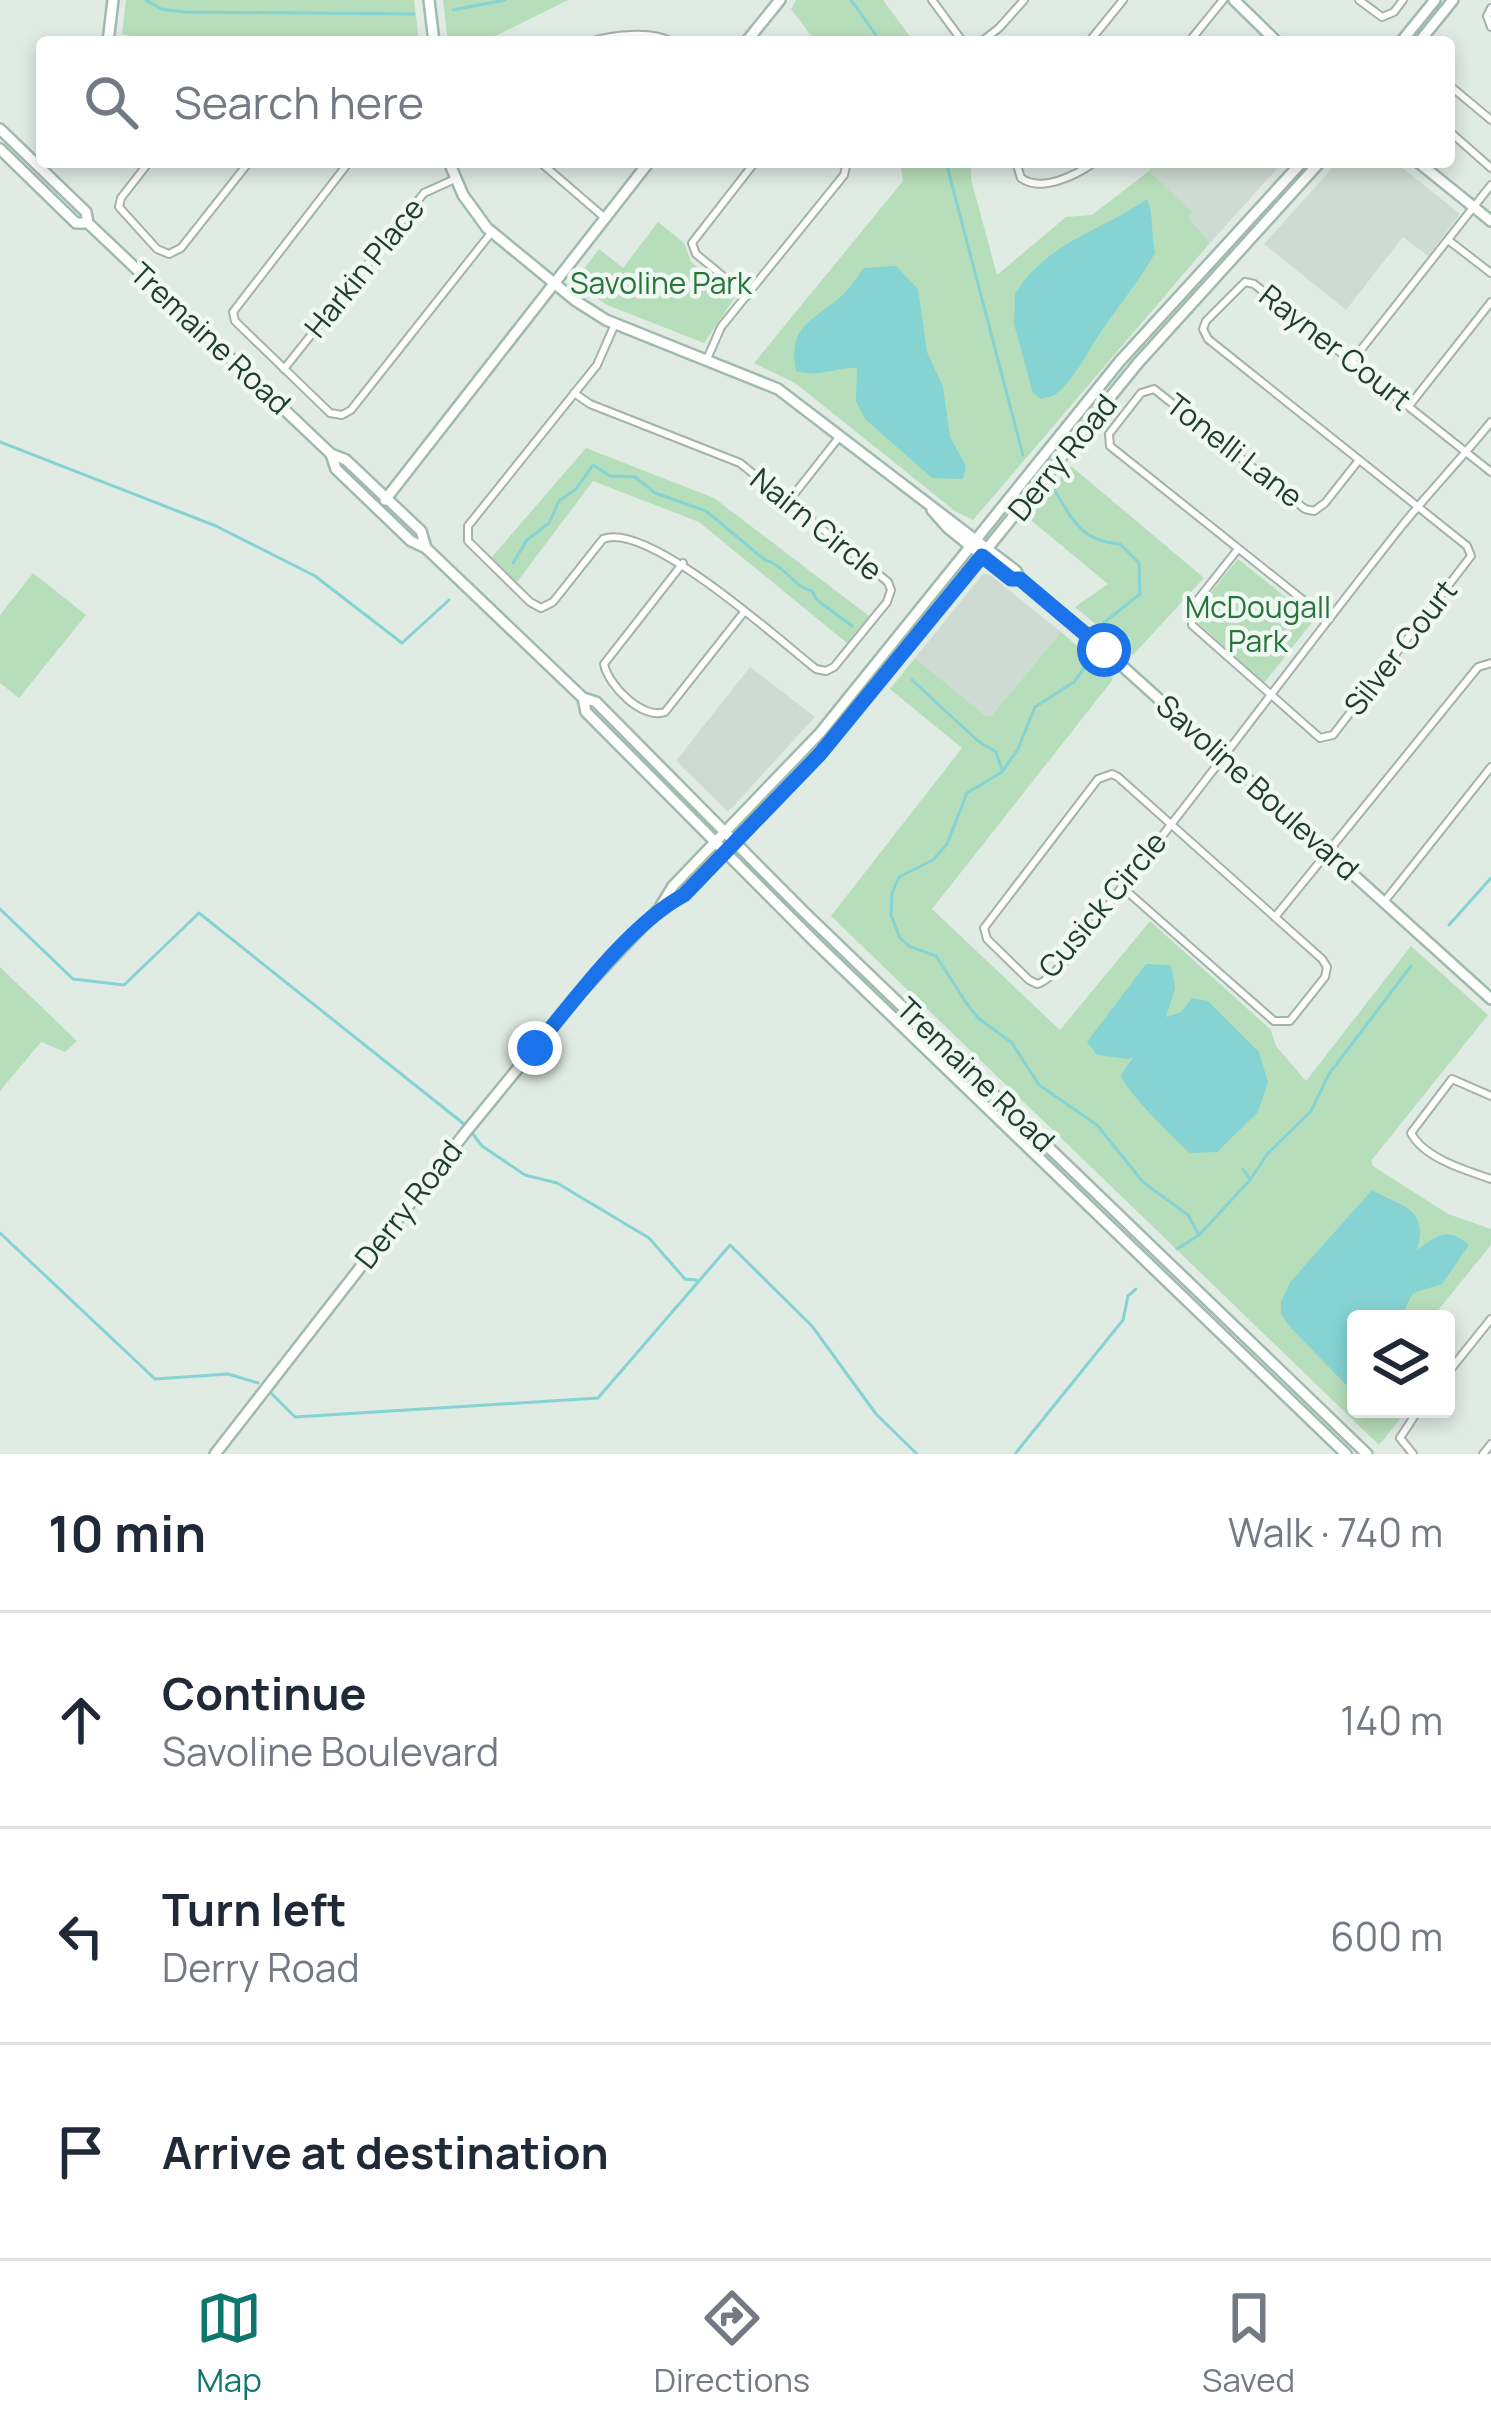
<!DOCTYPE html>
<meta charset="utf-8">
<style>
:root{--surface:#fff;--page:#f6f6f7;--text:#1f2937;--muted:#747a83;--line:#e0e1e3;--accent:#0f766e}
body{margin:0;font-family:Manrope,sans-serif;background:var(--page);color:var(--text)}
.controls{position:absolute;right:36px;bottom:36px;display:grid;overflow:hidden;border-radius:12px;box-shadow:0 6px 18px #0003}
.controls button{width:108px;height:108px;display:grid;place-items:center;padding:0;border:0;border-bottom:3px solid var(--line);background:var(--surface);color:var(--text);font:60px sans-serif}
.stop{position:absolute;width:36px;height:36px;margin:-27px;border:9px solid #1a73e8;border-radius:50%;background:#fff}
.stop.end{background:#1a73e8;border-color:#fff;box-shadow:0 3px 12px #0008}
.list{margin:0;padding:0;list-style:none}
h2{display:flex;justify-content:space-between;align-items:center;height:156px;margin:0;padding:0 48px;font-size:51px}
h2 small{font-size:39px;font-weight:400;color:var(--muted)}
.list li{display:grid;grid-template-columns:78px 1fr auto;gap:36px;align-items:center;box-sizing:border-box;height:216px;padding:0 48px;border-top:3px solid var(--line)}
.list b{display:block;font-size:45px;white-space:nowrap}
.list p{margin:0;font-size:39px;white-space:nowrap;color:var(--muted)}
.list em{font-size:39px;font-style:normal;color:var(--muted)}
.icon{flex:none;width:66px;height:66px;fill:none;stroke:currentColor;stroke-width:2;stroke-linecap:round;stroke-linejoin:round}
.map{position:relative;flex:none;width:1491px;height:1454px;overflow:hidden}
.search{position:absolute;background:var(--surface);box-shadow:0 6px 18px #0003;left:36px;right:36px;top:36px;height:132px;display:flex;align-items:center;gap:30px;box-sizing:border-box;padding:0 42px;border-radius:12px;color:var(--muted);font-size:45px}
.sheet{height:804px;background:var(--surface)}
nav{display:flex;justify-content:space-around;align-items:center;box-sizing:border-box;height:168px;border-top:3px solid var(--line);background:var(--surface);font-size:33px;color:var(--muted)}
nav a{display:grid;justify-items:center;gap:6px}
nav .on{color:var(--accent)}
.map>svg:first-child{display:block}
.built{fill:#cedbd3}
.green{fill:#b7debb}
.water{fill:#85d3d3}
.lines{fill:none;stroke-linecap:round;stroke-linejoin:round}
.stream{stroke:#85d3d3;stroke-width:3}
.street-casing{stroke:#a3b3aa;stroke-width:10}
.secondary-casing{stroke:#a0bbad;stroke-width:14}
.street{stroke:#fff;stroke-width:6}
.secondary{stroke:#fff;stroke-width:9}
.route{stroke:#1a73e8;stroke-width:15}
.labels{text-anchor:middle;stroke-width:9;stroke-linejoin:round;paint-order:stroke}
.street-label{font-size:30px;fill:#203c30;stroke:#f0f8f3}
.park-label{font-size:30px;fill:#28753a;stroke:#f0f8f3}
</style>
<div class="map">
<svg width="1491" height="1454" viewBox="0 0 1491 1454">
<rect width="100%" height="100%" fill="#e0ebe4"/>
<g class="built">
<polygon points="1155,162 1283,162 1210,243 1188,217 1192,213 1149,171"/>
<polygon points="1338,162 1395,162 1460,214 1428,256 1403,237 1346,310 1264,244"/>
<polygon points="983,574 989,574 1061,632 992,715 986,716 915,658"/>
<polygon points="750,667 815,717 728,812 676,761"/>
</g>
<g class="green">
<polygon points="126,0 414,0 419,42 153,42 122,34"/>
<polygon points="443,0 568,0 483,42 448,42"/>
<polygon points="796,0 883,0 914,42 816,42 791,9"/>
<polygon points="900,162 971,162 971,179 997,275 1066,217 1092,215 1149,171 1192,212 1189,218 1210,243 973,520 955,511 795,383 754,363 903,181"/>
<polygon points="658,222 684,243 691,262 735,297 704,343 607,305 574,282 599,249 623,268"/>
<polygon points="586,448 714,498 869,616 847,643 699,522 593,481 517,582 491,558"/>
<polygon points="1071,466 1204,578 1133,655 1075,607 1108,584 1027,517"/>
<polygon points="1238,559 1314,620 1264,683 1195,620 1195,612"/>
<polygon points="33,573 86,615 19,698 0,683 0,615"/>
<polygon points="1061,632 1113,677 1111,682 932,909 1060,1030 1150,921 1271,1030 1276,1046 1306,1081 1411,946 1488,1015 1371,1161 1373,1166 1448,1214 1491,1229 1491,1245 1431,1319 1356,1319 1356,1409 1408,1409 1379,1445 831,916 962,748 890,689 915,658 986,716 992,715"/>
<polygon points="0,967 77,1041 65,1052 41,1042 0,1091"/>
</g>
<g class="water">
<path d="M1147 199C1154 214 1151 235 1155 253 1140 280 1120 304 1102 330 1089 349 1077 376 1058 392 1052 397 1048 397 1041 399L1033 393 1014 324 1015 294C1048 241 1098 233 1147 199Z"/>
<path d="M896 266 918 289 927 352 943 387 950 437 966 466 963 479 932 478 865 419 856 401 857 368C834 367 820 378 796 371 788 327 809 323 838 299 849 291 856 278 864 268Z"/>
<path d="M1146 964 1171 965 1175 988 1166 1017 1181 1012 1192 998 1208 1001 1259 1052 1268 1082 1258 1112 1217 1152 1190 1153C1176 1141 1124 1089 1121 1075L1134 1056 1129 1059 1097 1055 1087 1042Z"/>
<path d="M1372 1190C1403 1208 1429 1207 1417 1250 1437 1236 1447 1226 1469 1245L1442 1284 1413 1293 1400 1319H1356V1395L1290 1327 1281 1314V1302L1291 1281Z"/>
</g>
<g class="lines">
<g class="stream">
<polyline points="146,0 161,9 184,12 414,14"/>
<polyline points="851,0 881,42"/>
<polyline points="453,10 505,0"/>
<polyline points="946,162 1023,455"/>
<polyline points="0,442 216,526 315,576 402,643 449,600"/>
<path d="M1052 486C1072 518 1079 541 1120 544L1139 563 1140 594 1101 625"/>
<path d="M513 563 527 540 549 523 559 501 576 489 593 465 610 476 635 477 655 493 706 511 765 560C785 565 793 587 812 591L817 600 852 626"/>
<polyline points="1087,664 1074,682 1035,707 1018,749 1002,772 967,793 947,844 933,860 899,877 892,893 891,915 900,938 909,946 936,956 965,1001 978,1018 1012,1043 1039,1085 1097,1125 1143,1182 1188,1215 1199,1235 1177,1249"/>
<polyline points="912,680 978,741 996,752 1002,770"/>
<polyline points="0,909 73,979 124,985 199,913 464,1124"/>
<polyline points="1449,925 1491,878"/>
<polyline points="473,1134 482,1146 525,1175 557,1183 649,1238 685,1279 696,1280"/>
<polyline points="1243,1169 1249,1178"/>
<polyline points="0,1233 155,1379 228,1374 258,1383"/>
<polyline points="1199,1235 1250,1180 1268,1153 1311,1111 1329,1074 1411,966"/>
<polyline points="271,1393 295,1417 598,1398 730,1245 812,1326 876,1414 917,1454"/>
<polyline points="1015,1454 1123,1320 1128,1296 1136,1289"/>
</g>
<defs>
<g id="street">
<polyline points="932,0 963,42"/>
<polyline points="1359,0 1382,17 1394,12 1403,0"/>
<polyline points="1491,8 1487,16 1491,27"/>
<path d="M589 42C611 35 652 30 672 42"/>
<polyline points="981,42 999,28 1024,0"/>
<polyline points="1089,42 1123,0"/>
<polyline points="1189,42 1223,0"/>
<polyline points="1449,85 1491,120"/>
<polyline points="1449,131 1491,168"/>
<polyline points="149,162 121,198 119,207 157,249 169,254 181,248 249,162"/>
<polyline points="349,162 233,312 235,321 330,413 342,415 351,410 491,233"/>
<polyline points="540,162 605,218"/>
<path d="M1016 162 1021 178C1042 193 1076 175 1095 162"/>
<polyline points="1448,240 1491,273"/>
<polyline points="747,296 696,254 692,243 755,162"/>
<polyline points="707,359 721,327 844,175 847,162"/>
<polyline points="1352,361 1491,185"/>
<polyline points="284,369 424,193 455,179"/>
<path d="M574 393 590 404 740 463 888 582 891 590 887 602 834 667 826 671 816 669C779 640 648 521 603 539L553 602 541 608 530 602 468 541V526L597 365 615 324"/>
<polyline points="1409,406 1491,302"/>
<polyline points="788,502 840,436"/>
<polyline points="1238,549 1192,607 1192,625 1320,738 1333,735 1471,556 1467,546 1208,339 1203,329 1206,321 1245,282 1254,284 1491,472"/>
<path d="M683 563 604 664C608 685 642 720 665 712L744 612"/>
<polyline points="1328,620 1110,446 1109,434 1141,393 1154,389 1305,509 1314,511 1325,503 1359,460"/>
<path d="M1122 887 1274 1021H1290L1325 977 1327 967 1322 959 1118 777 1112 774 1098 779 984 928 987 939 1029 980 1037 984C1058 980 1109 902 1126 882 1219 765 1308 644 1401 527 1430 491 1462 458 1491 422"/>
<polyline points="1384,902 1491,767"/>
<polyline points="1275,917 1478,667 1491,663"/>
<path d="M1491 1096 1452 1079 1411 1133C1424 1158 1465 1170 1491 1179"/>
<polyline points="1446,1375 1491,1319"/>
<polyline points="1413,1454 1400,1438 1419,1409"/>
<polyline points="1483,1454 1491,1444"/>
</g>
<g id="secondary">
<polyline points="429,0 434,42"/>
<polyline points="1234,0 1277,42"/>
<polyline points="108,42 113,0"/>
<polyline points="746,42 780,0"/>
<polyline points="1401,42 1435,0"/>
<polyline points="1419,42 1453,0"/>
<polyline points="0,129 86,212 88,223 331,454 346,460 421,531 426,548"/>
<polyline points="0,149 76,223 88,223"/>
<polyline points="449,162 463,195 487,228 576,301 606,320 778,389 1016,571 1020,579 1089,636 1491,999"/>
<polyline points="1418,162 1491,221"/>
<polyline points="331,454 336,469 411,541 426,548 583,698 596,702 802,910 1367,1454"/>
<polyline points="385,500 649,162"/>
<polyline points="932,510 948,528 1011,579 1020,579"/>
<polyline points="583,698 586,712 816,943 1346,1454"/>
<polyline points="663,906 684,895 820,754 1138,363 1320,162"/>
<polyline points="215,1454 465,1133 577,996 659,909 673,886 820,733 1120,361 1302,162"/>
</g>
</defs>
<use href="#street" class="street-casing"/>
<use href="#secondary" class="secondary-casing"/>
<use href="#street" class="street"/>
<use href="#secondary" class="secondary"/>
</g>
<g class="lines">
<path class="route" d="M535 1048C574 1000 630 924 684 895L820 754 982 556 1011 579H1020L1104 650"/>
</g>
<g class="labels">
<g class="street-label">
<text transform="translate(365 268) rotate(-51)" y="10">Harkin Place</text>
<text transform="translate(210 339) rotate(43)" y="10">Tremaine Road</text>
<text transform="translate(1335 348) rotate(38)" y="10">Rayner Court</text>
<text transform="translate(1234 451) rotate(38)" y="10">Tonelli Lane</text>
<text transform="translate(1063 458) rotate(-51)" y="10">Derry Road</text>
<text transform="translate(816 525) rotate(39)" y="10">Nairn Circle</text>
<text transform="translate(1401 648) rotate(-52)" y="10">Silver Court</text>
<text transform="translate(1257 788) rotate(42)" y="10">Savoline Boulevard</text>
<text transform="translate(1103 905) rotate(-50)" y="10">Cusick Circle</text>
<text transform="translate(975 1075) rotate(44)" y="10">Tremaine Road</text>
<text transform="translate(409 1205) rotate(-52)" y="10">Derry Road</text>
</g>
<g class="park-label">
<text x="661" y="294">Savoline Park</text>
<text x="1258" y="618">McDougall<tspan x="1258" dy="34">Park</tspan></text>
</g>
</g>
</svg>
<div class="controls">
<button><svg class="icon" aria-label="layers" viewBox="0 0 24 24"><path d="M12 4l9 5-9 5-9-5zM3 14l9 5 9-5"/></svg></button>
</div>
<div class="stop" style="left:1104px;top:650px"></div>
<div class="stop end" style="left:535px;top:1048px"></div>
<div class="search"><svg class="icon" aria-label="search" viewBox="0 0 24 24"><circle cx="10" cy="10" r="6"/><path d="M15 15l6 6"/></svg>Search here</div>
</div>
<section class="sheet">
<h2>10 min<small>Walk · 740 m</small></h2>
<ul class="list">
<li><svg class="icon" aria-label="ahead" viewBox="0 0 24 24"><path d="M12 20V5M6 11l6-6 6 6"/></svg><div><b>Continue</b><p>Savoline Boulevard</p></div><em>140 m</em></li>
<li><svg class="icon" aria-label="left" viewBox="0 0 24 24"><path d="M17 20v-9H6M10 6l-5 5 5 5"/></svg><div><b>Turn left</b><p>Derry Road</p></div><em>600 m</em></li>
<li><svg class="icon" aria-label="arrive" viewBox="0 0 24 24"><path d="M6 21V4h12l-3 4 3 4H6"/></svg><div><b>Arrive at destination</b></div></li>
</ul>
</section>
<nav>
<a class="on"><svg class="icon" aria-label="map" viewBox="0 0 24 24"><path d="M3 6l6-2 6 2 6-2v14l-6 2-6-2-6 2zM9 4v14M15 6v14"/></svg>Map</a>
<a><svg class="icon" aria-label="directions" viewBox="0 0 24 24"><path d="M12 3l9 9-9 9-9-9zM9 14v-3h6M13 9l2 2-2 2"/></svg>Directions</a>
<a><svg class="icon" aria-label="saved" viewBox="0 0 24 24"><path d="M7 4h10v16l-5-4-5 4z"/></svg>Saved</a>
</nav>
